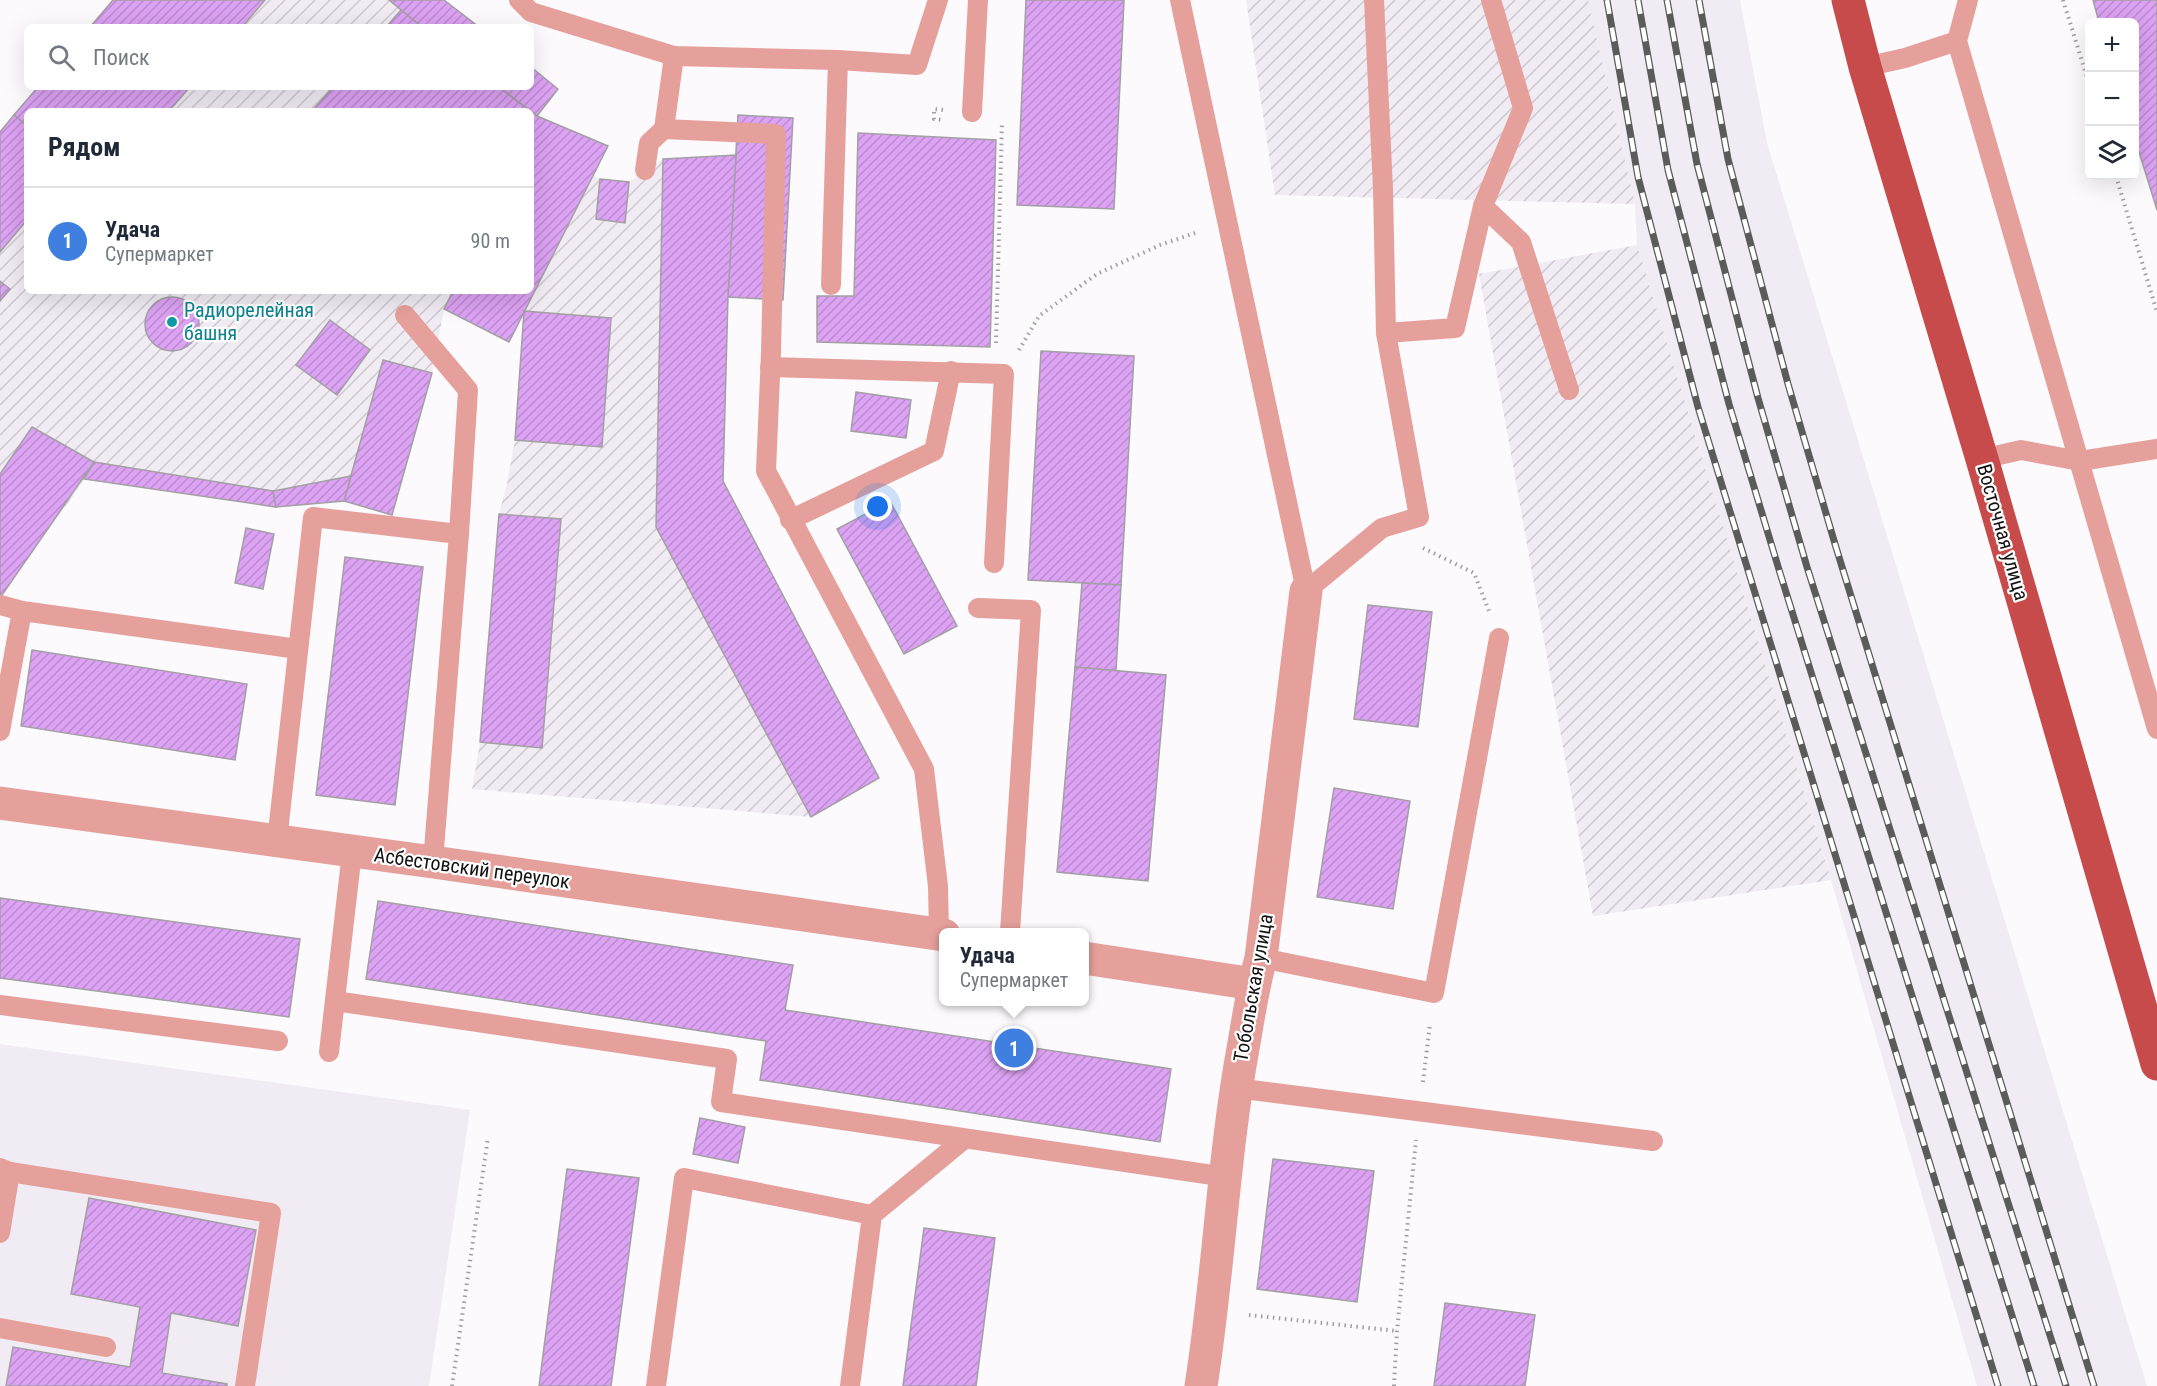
<!DOCTYPE html>
<html lang="ru">
<meta charset="utf-8">
<style>
:root{--surface:#fff;--page:#f6f6f7;--text:#1f2937;--muted:#747a83;--line:#e0e1e3;--accent:#111827}
body{margin:0;font-family:"Roboto Condensed",sans-serif;background:var(--page);color:var(--text)}
.controls{position:absolute;right:18px;top:18px;display:grid;overflow:hidden;border-radius:9px;box-shadow:0 6px 24px #0002}
.controls button{width:54px;height:54px;display:grid;place-items:center;padding:0;border:0;border-bottom:2px solid var(--line);background:var(--surface);color:var(--text);font:30px sans-serif}
.you{position:absolute;left:878px;top:507px;width:21px;height:21px;margin:-15px;border:4px solid #fff;border-radius:50%;background:#1a73e8;box-shadow:0 0 0 9px #1a73e833}
.badge{display:grid;place-items:center;width:39px;height:39px;border-radius:50%;background:var(--accent);color:#fff;font-size:20px;font-weight:700}
.pin{position:absolute;translate:-50% -50%;border:3px solid #fff;box-shadow:0 2px 6px #0006}
.popup{position:absolute;left:939px;top:928px;width:150px;height:78px;box-sizing:border-box;display:grid;place-content:center;border-radius:9px;background:var(--surface);filter:drop-shadow(0 2px 4px #0005);font-size:20px;white-space:nowrap;color:var(--muted)}
.popup b{font-size:22px;color:var(--text)}
.popup::after{content:'';position:absolute;left:50%;top:100%;margin-left:-12px;border:12px solid transparent;border-top-color:var(--surface)}
.list{margin:0;padding:0;list-style:none}
h2{display:flex;justify-content:space-between;align-items:center;height:78px;margin:0;padding:0 24px;font-size:26px}
h2 small{font-size:20px;font-weight:400;color:var(--muted)}
.list li{display:grid;grid-template-columns:39px 1fr auto;gap:18px;align-items:center;box-sizing:border-box;height:108px;padding:0 24px;border-top:2px solid var(--line)}
.list b{display:block;font-size:22px;white-space:nowrap}
.list p{margin:0;font-size:20px;white-space:nowrap;color:var(--muted)}
.list em{font-size:20px;font-style:normal;color:var(--muted)}
.icon{flex:none;width:33px;height:33px;fill:none;stroke:currentColor;stroke-width:2;stroke-linecap:round;stroke-linejoin:round}
.map{position:relative;flex:none;width:2157px;height:1386px;overflow:hidden}
.search{position:absolute;background:var(--surface);box-shadow:0 6px 24px #0002;left:24px;top:24px;width:510px;height:66px;display:flex;align-items:center;gap:15px;box-sizing:border-box;padding:0 21px;border-radius:9px;color:var(--muted);font-size:22px}
.panel{position:absolute;background:var(--surface);box-shadow:0 6px 24px #0002;left:24px;top:108px;width:510px;height:186px;border-radius:9px}
.map>svg:first-child{display:block}
.built{fill:#f1ebf3}
.industrial{fill:url(#industrial-furrows)}
.building{fill:url(#building-hatch);stroke:#a2a0a3;stroke-width:1.5}
.lines{fill:none;stroke-linecap:round;stroke-linejoin:round}
.path{stroke:#9e9d9f;stroke-width:4;stroke-dasharray:1.5 4.5;stroke-linecap:butt}
.lane{stroke:#e6a09b;stroke-width:20}
.street{stroke:#e6a09b;stroke-width:33}
.primary{stroke:#c84b4b;stroke-width:33}
.rail-casing{stroke:#5c5b5c;stroke-width:7}
.rail{stroke:#fff;stroke-width:4.5;stroke-dasharray:14;stroke-linecap:butt}
.culture-dot{fill:#0f9aa8;stroke:#fff;stroke-width:2}
.labels{text-anchor:middle;stroke-width:4.5;stroke-linejoin:round;paint-order:stroke}
.culture-label{font-size:20px;fill:#0d838f;stroke:#fff;text-anchor:start}
.street-label{font-size:20px;fill:#131213;stroke:#fff}
</style>
<div class="map">
<svg width="2157" height="1386" viewBox="0 0 2157 1386">
<defs>
<pattern id="industrial-furrows" width="10" height="10" patternUnits="userSpaceOnUse" patternTransform="scale(1.5)"><rect width="10" height="10" fill="#f1ebf3"/><path d="M-1 1l2-2M0 10L10 0M9 11l2-2" fill="none" stroke="#cec8cf"/></pattern>
<pattern id="building-hatch" width="6" height="6" patternUnits="userSpaceOnUse" patternTransform="scale(1.5)"><rect width="6" height="6" fill="#dca2f3"/><path d="M-1 1l2-2M0 6l6-6M5 7l2-2" fill="none" stroke="#bc8acf"/></pattern>
</defs>
<rect width="100%" height="100%" fill="#fcfafd"/>
<g class="built">
<polygon points="1588,0 1740,0 1767,143 2147,1386 1977,1386 1831,880 1637,245 1635,204"/>
<polygon points="0,1044 470,1110 429,1386 0,1386"/>
</g>
<g class="industrial">
<polygon points="113,0 389,0 422,27 90,27"/>
<polygon points="1246,0 1588,0 1635,204 1275,195"/>
<polygon points="38,87 499,87 530,111 27,111 27,291 531,291 593,175 600,179 629,182 663,159 656,527 811,817 472,789 480,742 499,514 507,483 515,440 524,313 444,309 432,373 392,515 344,501 276,507 85,479 0,598 0,132"/>
<polygon points="1637,245 1831,880 1593,916 1479,274"/>
</g>
<g class="building">
<polygon points="113,0 265,0 242,27 90,27"/>
<polygon points="389,0 444,0 479,27 422,27"/>
<polygon points="1026,0 1124,0 1114,209 1017,205"/>
<polygon points="2093,0 2157,0 2157,210 2134,136 2134,22 2099,22"/>
<polygon points="401,10 422,27 386,27"/>
<polygon points="531,67 558,89 537,116 499,87 531,87"/>
<polygon points="38,87 190,87 169,111 27,111 27,126 14,115"/>
<polygon points="333,87 499,87 530,111 312,111"/>
<polygon points="531,111 537,116 608,146 509,342 444,309 453,291 531,291"/>
<polygon points="14,115 27,126 27,220 0,252 0,132"/>
<polygon points="738,115 793,118 783,300 728,297"/>
<polygon points="858,133 996,140 990,347 817,342 817,296 854,296"/>
<polygon points="736,155 728,297 723,481 879,778 811,817 656,527 663,159"/>
<polygon points="600,179 629,182 625,223 596,219"/>
<polygon points="0,281 10,289 0,301"/>
<circle cx="172" cy="324" r="27"/>
<polygon points="524,311 611,318 602,447 515,440"/>
<polygon points="330,320 370,350 337,395 296,365"/>
<polygon points="1041,351 1134,356 1121,585 1028,580"/>
<polygon points="383,360 432,373 392,515 344,501"/>
<polygon points="856,392 911,400 906,438 851,431"/>
<polygon points="32,427 94,462 0,598 0,474"/>
<polygon points="94,462 273,491 276,507 84,479"/>
<polygon points="351,476 344,501 276,507 273,491"/>
<polygon points="890,501 957,626 904,654 837,529"/>
<polygon points="499,514 561,519 542,748 480,742"/>
<polygon points="246,528 274,534 263,589 235,583"/>
<polygon points="345,557 423,567 395,805 316,795"/>
<polygon points="1082,583 1121,585 1116,671 1075,667"/>
<polygon points="1368,605 1432,612 1418,727 1354,719"/>
<polygon points="32,650 247,684 235,760 21,726"/>
<polygon points="1075,667 1166,675 1148,881 1057,872"/>
<polygon points="1334,788 1410,801 1393,909 1317,897"/>
<polygon points="0,898 300,939 289,1017 0,978"/>
<polygon points="378,901 793,965 785,1010 1171,1069 1160,1142 760,1080 766,1041 366,979"/>
<polygon points="700,1118 745,1127 738,1163 693,1154"/>
<polygon points="1273,1159 1374,1171 1357,1302 1257,1289"/>
<polygon points="567,1169 639,1178 611,1386 539,1386"/>
<polygon points="89,1198 256,1230 238,1326 171,1313 162,1373 227,1384 227,1386 6,1386 13,1347 130,1367 140,1307 71,1294"/>
<polygon points="924,1228 995,1238 976,1386 903,1386"/>
<polygon points="1445,1303 1535,1315 1525,1386 1434,1386"/>
</g>
<g class="lines">
<g class="path">
<polyline points="2063,0 2090,87"/>
<polyline points="943,110 934,109 934,119 944,120"/>
<polyline points="2116,176 2157,312"/>
<polyline points="996,343 1002,123"/>
<polyline points="1019,350 1039,316 1097,274 1160,245 1198,232"/>
<polyline points="1423,548 1474,573 1489,611"/>
<polyline points="1423,1082 1430,1024"/>
<polyline points="1249,1315 1397,1331"/>
<polyline points="452,1386 488,1137"/>
<polyline points="1394,1386 1397,1331 1416,1140"/>
</g>
<g class="lane">
<polyline points="519,0 531,12 674,56 838,60 917,65 938,0"/>
<polyline points="1180,0 1306,591 1382,528 1419,517 1386,333 1455,328 1483,206 1523,108 1491,0"/>
<polyline points="1374,0 1383,189 1386,333"/>
<polyline points="1968,0 1957,41 2157,729"/>
<polyline points="674,56 664,129 776,134 771,353 766,471 924,769 938,886 939,935"/>
<polyline points="1865,67 1905,58 1957,41"/>
<polyline points="972,112 978,0"/>
<polyline points="645,170 649,143 664,129"/>
<polyline points="1483,206 1521,242 1569,390"/>
<polyline points="831,285 838,60"/>
<polyline points="405,315 468,390 459,534 433,862"/>
<polyline points="770,367 1004,374 994,563"/>
<polyline points="1982,459 2021,450 2080,461 2157,449"/>
<polyline points="790,520 934,451 951,371"/>
<polyline points="0,605 22,611"/>
<polyline points="978,608 1031,610 1010,932"/>
<polyline points="0,731 22,611 298,649"/>
<polyline points="277,841 313,517 459,534"/>
<polyline points="1261,958 1434,993 1499,638"/>
<polyline points="335,1001 727,1059 721,1102 1226,1177"/>
<polyline points="0,1005 278,1041"/>
<polyline points="329,1052 352,852"/>
<polyline points="1236,1088 1653,1141"/>
<polyline points="0,1168 10,1172 0,1233"/>
<polyline points="10,1172 271,1213 245,1386"/>
<polyline points="0,1328 106,1347"/>
<polyline points="656,1386 684,1178 872,1215"/>
<polyline points="850,1386 872,1215 963,1140"/>
</g>
<g class="street">
<polyline points="0,803 433,862 944,935"/>
<polyline points="1084,958 1254,984"/>
<path d="M1201 1386C1219 1272 1223 1156 1244 1043 1249 1014 1253 986 1261 958L1306 591"/>
</g>
<polyline class="primary" points="1848,0 1865,67 1982,459 2157,1064"/>
<defs>
<g id="rail">
<polyline points="1607,0 1638,177 1698,407 1998,1386"/>
<polyline points="1638,0 1668,170 1729,404 1780,573 2034,1386"/>
<polyline points="1667,0 1697,164 1758,398 1807,567 2066,1386"/>
<polyline points="1699,0 1728,159 1788,384 1835,544 2094,1386"/>
</g>
</defs>
<use href="#rail" class="rail-casing"/>
<use href="#rail" class="rail"/>
</g>
<circle class="culture-dot" cx="172" cy="322" r="6"/>
<g class="labels">
<g class="culture-label">
<text x="184" y="317">Радиорелейная<tspan x="184" dy="23">башня</tspan></text>
</g>
<g class="street-label">
<text transform="translate(2003 532) rotate(74)" y="7">Восточная улица</text>
<text transform="translate(472 868) rotate(8)" y="7">Асбестовский переулок</text>
<text transform="translate(1253 988) rotate(-80)" y="7">Тобольская улица</text>
</g>
</g>
</svg>
<div class="controls">
<button>+</button>
<button>−</button>
<button><svg class="icon" aria-label="layers" viewBox="0 0 24 24"><path d="M12 4l9 5-9 5-9-5zM3 14l9 5 9-5"/></svg></button>
</div>
<div class="you"></div>
<div class="pin badge" style="left:1014px;top:1048px;background:#3f7fe0">1</div>
<div class="popup"><b>Удача</b>Супермаркет</div>
<div class="search"><svg class="icon" aria-label="search" viewBox="0 0 24 24"><circle cx="10" cy="10" r="6"/><path d="M15 15l6 6"/></svg>Поиск</div>
<section class="panel">
<h2>Рядом<small></small></h2>
<ul class="list">
<li><span class="badge" style="background:#3f7fe0">1</span><div><b>Удача</b><p>Супермаркет</p></div><em>90 m</em></li>
</ul>
</section>
</div>
